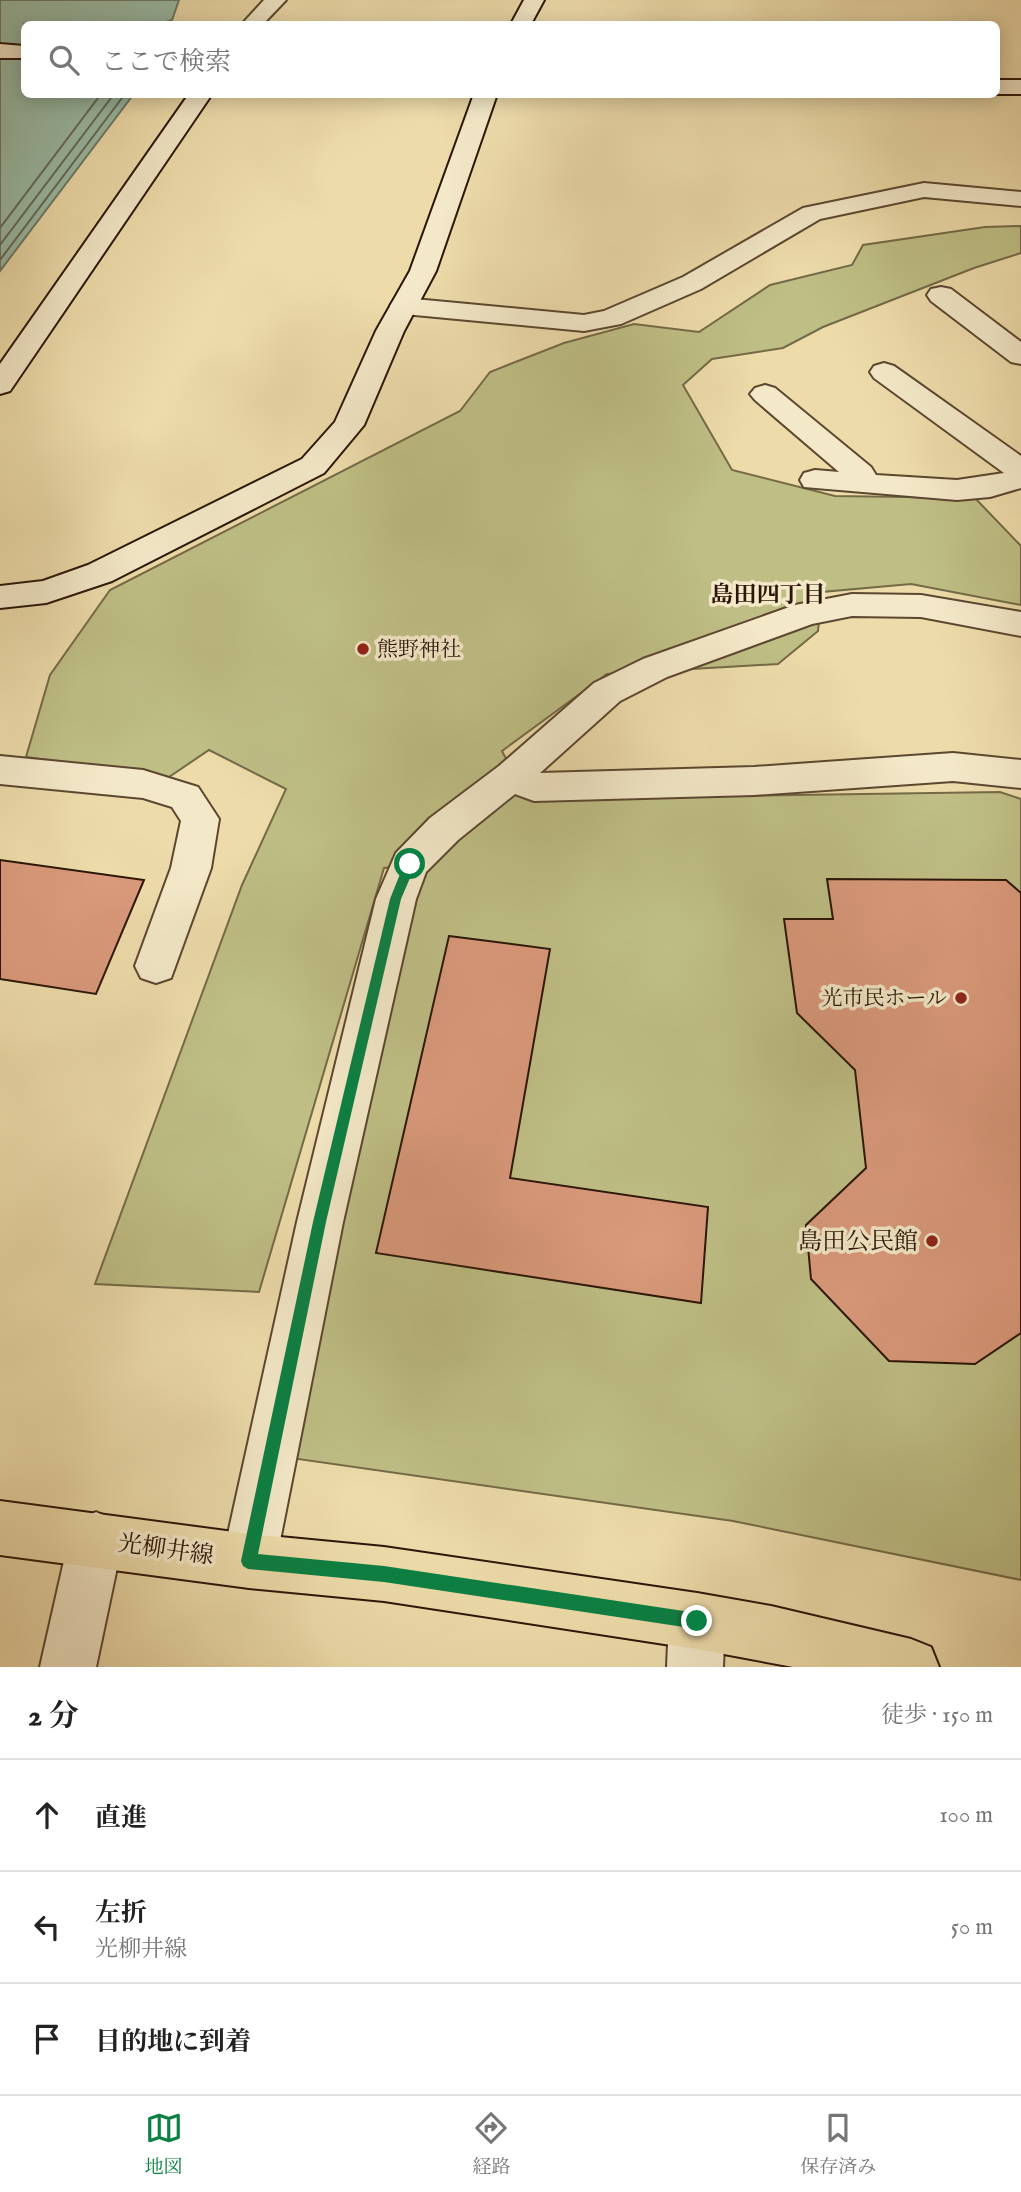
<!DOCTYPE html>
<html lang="ja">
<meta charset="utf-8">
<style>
:root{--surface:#fff;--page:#f6f6f6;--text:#222;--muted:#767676;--line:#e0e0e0;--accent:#0b8043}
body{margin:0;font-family:"IM FELL English","Noto Serif JP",serif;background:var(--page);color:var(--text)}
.stop{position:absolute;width:21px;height:21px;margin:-16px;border:5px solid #0b8043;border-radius:50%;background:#fff}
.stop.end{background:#0b8043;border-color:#fff;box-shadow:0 2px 7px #0008}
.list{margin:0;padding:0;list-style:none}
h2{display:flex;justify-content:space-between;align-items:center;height:91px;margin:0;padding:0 28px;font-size:30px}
h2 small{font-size:23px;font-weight:400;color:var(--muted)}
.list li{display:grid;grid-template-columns:46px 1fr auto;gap:21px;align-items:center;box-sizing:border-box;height:112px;padding:0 28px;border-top:2px solid var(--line)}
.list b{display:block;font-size:26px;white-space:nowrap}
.list p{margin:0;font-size:23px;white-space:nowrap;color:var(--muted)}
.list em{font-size:23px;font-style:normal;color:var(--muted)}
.icon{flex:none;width:38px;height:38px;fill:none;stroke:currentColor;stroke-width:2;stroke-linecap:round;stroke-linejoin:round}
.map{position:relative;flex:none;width:1021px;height:1667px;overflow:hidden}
.search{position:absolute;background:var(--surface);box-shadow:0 4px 18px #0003;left:21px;right:21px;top:21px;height:77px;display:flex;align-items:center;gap:18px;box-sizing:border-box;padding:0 24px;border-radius:10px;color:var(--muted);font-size:26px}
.sheet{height:427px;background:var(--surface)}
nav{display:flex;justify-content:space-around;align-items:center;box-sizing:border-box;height:98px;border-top:2px solid var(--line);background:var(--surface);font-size:19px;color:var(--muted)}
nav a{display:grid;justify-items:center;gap:4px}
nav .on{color:var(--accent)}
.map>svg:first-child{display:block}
.green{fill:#bebe85;stroke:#746a46;stroke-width:2}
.water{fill:#99bba6;stroke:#6d7966;stroke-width:2}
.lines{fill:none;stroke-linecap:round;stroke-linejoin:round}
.shore{stroke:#626856;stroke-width:2}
.building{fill:#d9997b;stroke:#2b1607;stroke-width:2}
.street-casing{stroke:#5c4730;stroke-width:4}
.secondary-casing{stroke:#2b1607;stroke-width:4}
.primary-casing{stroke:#2b1607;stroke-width:4}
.street{fill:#f3e8c8;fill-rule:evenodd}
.secondary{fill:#f3e8c8;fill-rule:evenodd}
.primary{fill:#eddbaa;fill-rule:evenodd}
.route{fill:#0b8043}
.poi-dot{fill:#8f2418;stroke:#f3e8c8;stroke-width:2.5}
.labels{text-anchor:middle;stroke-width:7;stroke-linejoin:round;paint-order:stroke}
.poi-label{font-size:21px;fill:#2b1607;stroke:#f3e8c8;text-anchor:start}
.neighbourhood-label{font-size:23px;font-weight:bold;fill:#2b1607;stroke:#f3e8c8}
.near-poi-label{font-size:24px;fill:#2b1607;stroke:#f3e8c8;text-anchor:end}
.near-street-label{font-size:24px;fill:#2b1607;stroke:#f3e8c8}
</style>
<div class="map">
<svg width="1021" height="1667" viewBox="0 0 1021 1667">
<rect width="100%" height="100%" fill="#eddbaa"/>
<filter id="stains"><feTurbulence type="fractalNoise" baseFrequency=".00286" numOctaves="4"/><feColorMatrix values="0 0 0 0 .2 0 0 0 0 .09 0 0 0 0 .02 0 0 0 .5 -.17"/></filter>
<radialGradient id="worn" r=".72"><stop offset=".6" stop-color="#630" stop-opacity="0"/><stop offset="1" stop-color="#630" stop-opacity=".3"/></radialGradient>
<polygon class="green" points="1021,226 1021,253 974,268 823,327 783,348 712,359 683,385 732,470 835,496 975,498 1021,546 1021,605 911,584 822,592 818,631 778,664 607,674 502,751 527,799 1000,792 1021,799 1021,1580 733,1521 291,1458 413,891 425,864 384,868 259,1292 95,1284 242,885 286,789 209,750 169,777 26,757 50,675 110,590 460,411 490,372 564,343 634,324 699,332 770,285 852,265 863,245 985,227"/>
<polygon class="water" points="0,0 179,0 172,20 160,24 24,24 24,94 133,95 0,271"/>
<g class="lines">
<g class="shore">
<polyline points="0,228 101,94"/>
<polyline points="0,245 114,94"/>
<polyline points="0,260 125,94"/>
</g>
</g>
<g class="building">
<polygon points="0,860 144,880 96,994 0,979"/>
<polygon points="827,879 1006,880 1021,893 1021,1333 975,1364 889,1361 811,1279 806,1225 866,1168 855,1070 797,1013 784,919 833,919"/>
<polygon points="449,936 550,949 510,1178 708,1207 701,1303 376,1253"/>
</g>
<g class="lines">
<defs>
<g id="street">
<polygon points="264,0 286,0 263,24 242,24"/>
<polygon points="924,183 1021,192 1021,206 924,197 820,219 701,289 621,324 584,331 404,314 394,312 390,306 394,300 404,298 584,315 604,311 683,277 803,208"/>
<polygon points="941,287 951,289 1021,342 1021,364 1011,362 931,301 927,295 931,289"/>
<polygon points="884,363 894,366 1021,456 1021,488 990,497 957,500 804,487 800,480 804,473 815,470 839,472 755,400 750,394 755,388 765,385 775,388 871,467 876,475 957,480 1004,473 874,378 870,372 874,366"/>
<polygon points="852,594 921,595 1021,612 1021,636 921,617 852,616 812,624 667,677 620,701 540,773 754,767 953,753 1021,760 1021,788 953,781 754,795 534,801 515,794 458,840 426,872 416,899 343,1222 276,1561 268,1580 249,1588 230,1580 222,1561 297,1222 376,899 396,853 430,818 499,766 594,683 643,659 795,605"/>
<polygon points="0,756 143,770 198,787 219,819 211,868 171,978 156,983 141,978 135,966 171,868 181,821 172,807 143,798 0,784"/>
<polygon points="96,1512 115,1520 123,1539 96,1667 40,1667 69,1539 77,1520"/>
<polygon points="697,1593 717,1601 725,1621 723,1667 667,1667 669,1621 677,1601"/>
</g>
<g id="secondary">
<polygon points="524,0 544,0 531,24 511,24"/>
<polygon points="0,44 24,46 24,58 0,58"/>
<rect x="996" y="80" width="25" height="14"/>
<polygon points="189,94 212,94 10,391 0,394 0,364"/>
<polygon points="474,94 497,94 436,271 404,331 364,425 324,473 112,581 46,603 0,608 0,586 43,581 88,565 302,459 335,422 376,331 410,271"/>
</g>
<polygon id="primary" points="0,1501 249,1534 384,1547 697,1593 771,1606 911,1639 931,1647 939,1667 793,1667 697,1649 384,1601 249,1588 0,1555"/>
</defs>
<use href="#street" class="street-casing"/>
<use href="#secondary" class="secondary-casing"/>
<use href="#primary" class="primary-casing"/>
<use href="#street" class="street"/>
<use href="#secondary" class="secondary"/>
<use href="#primary" class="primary"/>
</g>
<polygon class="route" points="410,860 416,864 401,899 326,1222 258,1554 384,1566 697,1613 703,1615 706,1621 703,1627 697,1629 384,1582 248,1569 243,1566 241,1561 313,1222 390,899 404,864"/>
<g class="poi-dot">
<circle cx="363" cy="649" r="7"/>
<circle cx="961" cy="998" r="7"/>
<circle cx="932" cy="1241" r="7"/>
</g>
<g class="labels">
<g class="poi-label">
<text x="377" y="656">熊野神社</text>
<text x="947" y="1005" text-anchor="end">光市民ホール</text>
</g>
<g class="neighbourhood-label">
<text x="768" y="602">島田四丁目</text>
</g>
<g class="near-poi-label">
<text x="918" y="1249">島田公民館</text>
</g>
<g class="near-street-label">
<text transform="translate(166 1549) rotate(8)" y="8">光柳井線</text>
</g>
</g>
<rect width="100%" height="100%" filter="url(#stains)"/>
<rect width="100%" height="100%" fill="url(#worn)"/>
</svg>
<div class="stop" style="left:410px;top:864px"></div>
<div class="stop end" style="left:697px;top:1621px"></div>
<div class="search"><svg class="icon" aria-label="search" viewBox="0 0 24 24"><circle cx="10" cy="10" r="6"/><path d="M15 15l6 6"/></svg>ここで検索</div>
</div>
<section class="sheet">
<h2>2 分<small>徒歩 · 150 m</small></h2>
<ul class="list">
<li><svg class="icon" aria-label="ahead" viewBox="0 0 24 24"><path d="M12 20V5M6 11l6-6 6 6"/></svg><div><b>直進</b></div><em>100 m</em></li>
<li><svg class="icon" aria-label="left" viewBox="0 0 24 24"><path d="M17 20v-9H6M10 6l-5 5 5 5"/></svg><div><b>左折</b><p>光柳井線</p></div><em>50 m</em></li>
<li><svg class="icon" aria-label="arrive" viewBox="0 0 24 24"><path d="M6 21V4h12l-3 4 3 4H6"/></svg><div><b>目的地に到着</b></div></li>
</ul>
</section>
<nav>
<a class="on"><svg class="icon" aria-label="map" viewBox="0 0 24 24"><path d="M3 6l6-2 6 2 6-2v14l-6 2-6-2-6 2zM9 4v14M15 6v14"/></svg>地図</a>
<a><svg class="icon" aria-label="directions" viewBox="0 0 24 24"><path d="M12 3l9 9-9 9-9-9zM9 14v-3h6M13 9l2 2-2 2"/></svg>経路</a>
<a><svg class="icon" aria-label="saved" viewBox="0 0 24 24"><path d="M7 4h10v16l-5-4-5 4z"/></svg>保存済み</a>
</nav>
